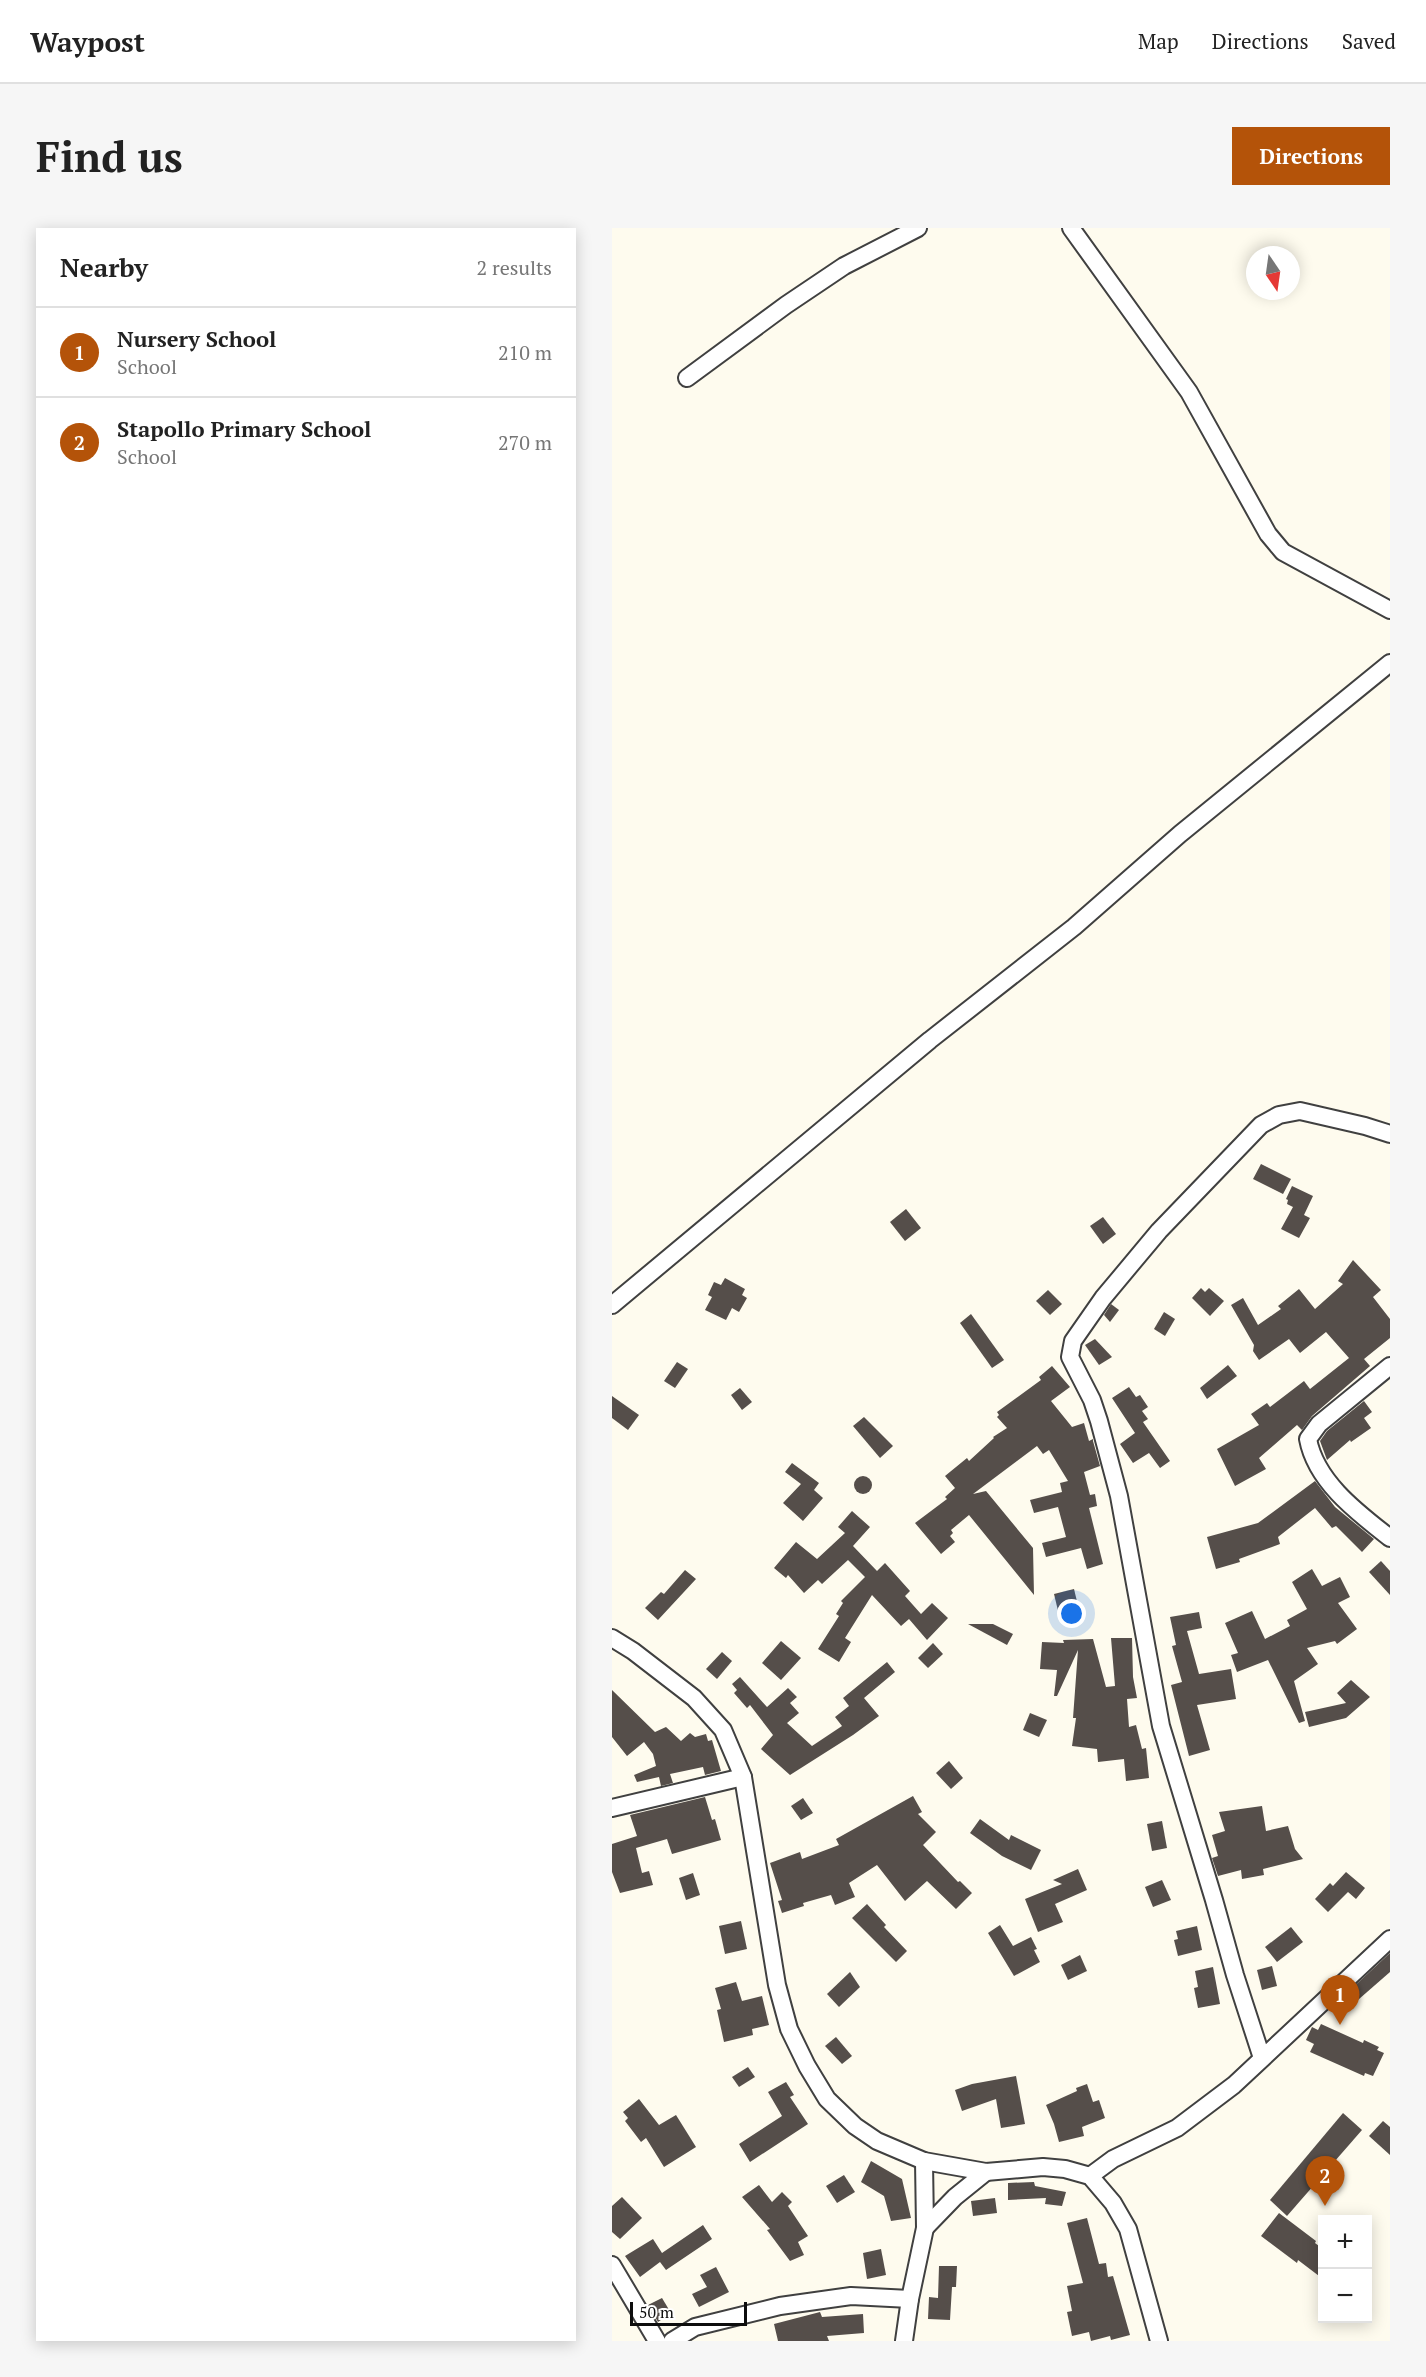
<!DOCTYPE html>
<meta charset="utf-8">
<style>
:root{--surface:#fff;--page:#f6f6f6;--text:#222;--muted:#767676;--line:#e0e0e0;--accent:#b45309}
body{margin:0;font-family:"PT Serif",serif;background:var(--page);color:var(--text)}
.controls{position:absolute;right:18px;bottom:18px;display:grid;overflow:hidden;border-radius:0px;box-shadow:0 3px 15px #0003}
.controls button{width:54px;height:54px;display:grid;place-items:center;padding:0;border:0;border-bottom:2px solid var(--line);background:var(--surface);color:var(--text);font:30px sans-serif}
.compass{position:absolute;left:634px;top:18px;width:54px;height:54px;border-radius:50%;background:var(--surface);box-shadow:0 3px 15px #0003;rotate:167deg}
.scale{position:absolute;left:18px;bottom:15px;width:117px;box-sizing:border-box;padding-left:6px;border:3px solid #0d0d0d;border-top:0;font-size:16px;line-height:21px;white-space:nowrap;color:#0d0d0d;-webkit-text-stroke:4px #fff;paint-order:stroke}
.you{position:absolute;left:460px;top:1386px;width:21px;height:21px;margin:-15px;border:4px solid #fff;border-radius:50%;background:#1a73e8;box-shadow:0 0 0 9px #1a73e833}
.badge{display:grid;place-items:center;width:39px;height:39px;border-radius:50%;background:var(--accent);color:#fff;font-size:20px;font-weight:700}
.pin{position:absolute;translate:-50% -50px;filter:drop-shadow(0 2px 3px #0008)}
.pin::after{content:'';position:absolute;top:32px;width:21px;height:18px;background:inherit;clip-path:polygon(0 0,100% 0,50% 100%)}
.list{margin:0;padding:0;list-style:none}
h2{display:flex;justify-content:space-between;align-items:center;height:78px;margin:0;padding:0 24px;font-size:26px}
h2 small{font-size:20px;font-weight:400;color:var(--muted)}
.list li{display:grid;grid-template-columns:39px 1fr auto;gap:18px;align-items:center;box-sizing:border-box;height:90px;padding:0 24px;border-top:2px solid var(--line)}
.list b{display:block;font-size:22px;white-space:nowrap}
.list p{margin:0;font-size:20px;white-space:nowrap;color:var(--muted)}
.list em{font-size:20px;font-style:normal;color:var(--muted)}
.map{position:relative;flex:none;width:778px;height:2113px;overflow:hidden;border-radius:0px}
header{display:flex;align-items:center;gap:36px;box-sizing:border-box;height:84px;padding:0 30px;background:var(--surface);border-bottom:2px solid var(--line)}
header strong{font-size:28px}
nav{display:flex;gap:33px;margin-inline-start:auto;font-size:21px}
.intro{display:flex;align-items:center;justify-content:space-between;box-sizing:border-box;height:144px;padding:0 36px}
h1{margin:0;font-size:42px}
.button{padding:15px 27px;border-radius:0px;background:var(--accent);color:#fff;font-size:21px;font-weight:700}
main{display:flex;gap:36px;padding:0 36px}
aside{flex:1;background:var(--surface);border-radius:0px;box-shadow:0 3px 15px #0003}
.map>svg:first-child{display:block}
.building{fill:#554e4a}
.lines{fill:none;stroke-linecap:round;stroke-linejoin:round}
.street-casing{stroke:#404040;stroke-width:20}
.street{stroke:#fff;stroke-width:16}
</style>
<header>
<strong>Waypost</strong>
<nav><a>Map</a><a>Directions</a><a>Saved</a></nav>
</header>
<div class="intro"><h1>Find us</h1><a class="button">Directions</a></div>
<main>
<aside>
<h2>Nearby<small>2 results</small></h2>
<ul class="list">
<li><span class="badge">1</span><div><b>Nursery School</b><p>School</p></div><em>210 m</em></li>
<li><span class="badge">2</span><div><b>Stapollo Primary School</b><p>School</p></div><em>270 m</em></li>
</ul>
</aside>
<div class="map">
<svg width="778" height="2113" viewBox="0 0 778 2113">
<rect width="100%" height="100%" fill="#fefbee"/>
<g class="building">
<polygon points="649,936 679,951 671,966 641,951"/>
<polygon points="680,958 701,968 692,987 698,990 687,1010 669,1001 681,979 675,976 676,972 674,971"/>
<polygon points="294,981 309,1000 293,1013 278,994"/>
<polygon points="491,989 504,1006 491,1016 478,998"/>
<polygon points="741,1032 769,1062 761,1069 778,1091 778,1110 752,1131 758,1138 700,1188 690,1202 685,1197 647,1230 654,1241 623,1258 605,1221 647,1197 639,1186 655,1175 658,1179 692,1153 698,1161 737,1130 714,1104 688,1125 677,1111 647,1132 641,1123 642,1117 619,1077 631,1070 646,1097 669,1081 666,1078 687,1061 703,1081 731,1056 726,1053"/>
<polygon points="113,1050 133,1061 130,1067 135,1070 127,1084 120,1080 114,1092 93,1082 100,1069 96,1067 102,1054 109,1057"/>
<polygon points="589,1060 593,1064 597,1060 612,1073 598,1088 580,1070"/>
<polygon points="436,1062 450,1076 438,1087 424,1073"/>
<polygon points="499,1076 507,1082 498,1094 492,1087"/>
<polygon points="552,1084 563,1091 553,1108 542,1101"/>
<polygon points="359,1086 392,1132 380,1140 348,1095"/>
<polygon points="483,1111 500,1129 487,1137 473,1117"/>
<polygon points="65,1134 76,1141 63,1160 52,1153"/>
<polygon points="616,1137 625,1148 595,1171 588,1160"/>
<polygon points="440,1138 458,1159 439,1173 460,1199 472,1195 477,1213 481,1211 481,1213 488,1238 472,1244 478,1267 483,1266 485,1278 477,1280 491,1336 475,1341 469,1320 434,1329 430,1315 454,1309 446,1279 422,1285 418,1272 450,1264 448,1255 456,1253 437,1222 431,1226 425,1218 361,1266 374,1263 421,1320 422,1367 357,1287 339,1302 341,1305 338,1308 343,1314 329,1326 303,1295 335,1271 333,1269 343,1260 333,1248 355,1230 357,1233 382,1210 381,1209 395,1200 385,1189 387,1187 385,1184 429,1152 427,1149"/>
<polygon points="517,1159 524,1169 528,1167 536,1179 530,1183 536,1191 531,1194 558,1233 548,1240 537,1225 521,1235 508,1216 523,1205 500,1170"/>
<polygon points="128,1160 140,1174 130,1182 119,1167"/>
<polygon points="0,1168 27,1187 16,1202 0,1190"/>
<polygon points="752,1173 760,1184 752,1190 759,1200 739,1214 738,1212 715,1232 708,1213 715,1203"/>
<polygon points="252,1189 281,1218 268,1230 241,1198"/>
<polygon points="180,1235 207,1255 202,1262 211,1270 191,1293 171,1275 189,1256 173,1244"/>
<circle cx="251" cy="1257" r="9"/>
<polygon points="703,1253 723,1279 762,1311 750,1324 724,1298 720,1300 703,1280 666,1309 668,1316 627,1331 628,1334 604,1341 595,1309 646,1295"/>
<polygon points="240,1283 258,1299 241,1318 265,1343 273,1335 298,1363 293,1368 309,1386 320,1375 336,1390 315,1412 297,1391 289,1398 260,1367 233,1410 239,1414 227,1434 206,1421 227,1388 224,1386 231,1375 229,1373 253,1349 236,1332 210,1356 206,1352 192,1365 176,1347 174,1350 162,1340 184,1314 205,1331 233,1305 226,1299"/>
<polygon points="769,1333 778,1343 778,1367 757,1344"/>
<polygon points="700,1341 710,1358 728,1349 738,1369 726,1375 745,1401 725,1416 723,1413 695,1420 706,1436 682,1453 693,1493 687,1495 656,1432 625,1444 619,1427 626,1425 613,1395 640,1383 653,1411 678,1398 675,1392 695,1381 680,1354"/>
<polygon points="73,1342 84,1351 46,1392 33,1380 49,1364 52,1366"/>
<polygon points="462,1361 469,1390 448,1391 442,1366"/>
<polygon points="587,1384 590,1400 575,1403 587,1446 619,1441 624,1471 585,1477 598,1522 577,1528 559,1457 570,1454 560,1418 564,1417 558,1389"/>
<polygon points="356,1396 381,1396 401,1406 395,1417"/>
<polygon points="499,1410 520,1410 521,1449 525,1470 515,1471 517,1499 524,1497 530,1521 534,1520 537,1550 514,1553 512,1531 486,1534 485,1521 460,1518 464,1490 461,1490 466,1422 445,1468 442,1468 445,1442 428,1441 430,1414 452,1415 451,1412 481,1411 494,1459 503,1458"/>
<polygon points="169,1413 189,1430 169,1452 150,1435"/>
<polygon points="321,1415 331,1426 316,1440 306,1430"/>
<polygon points="110,1424 120,1433 105,1451 94,1441"/>
<polygon points="275,1434 283,1444 252,1470 267,1488 241,1507 178,1547 149,1521 161,1507 138,1477 135,1480 122,1465 125,1462 120,1456 128,1449 155,1479 176,1460 185,1469 178,1475 187,1485 175,1495 200,1518 230,1498 223,1489 237,1478 231,1470"/>
<polygon points="739,1452 758,1469 734,1490 697,1499 693,1484 734,1475 725,1465"/>
<polygon points="0,1462 43,1504 54,1499 69,1513 78,1505 83,1509 94,1506 96,1513 100,1512 109,1543 93,1547 91,1539 58,1546 61,1555 49,1558 47,1549 25,1554 22,1547 44,1538 41,1526 32,1514 15,1528 0,1509"/>
<polygon points="418,1485 435,1492 427,1509 411,1502"/>
<polygon points="337,1533 351,1550 339,1561 324,1545"/>
<polygon points="301,1568 310,1584 306,1586 324,1604 311,1617 346,1654 348,1653 360,1665 344,1681 315,1653 293,1673 265,1637 237,1655 243,1669 223,1677 219,1667 191,1675 192,1678 170,1685 166,1673 170,1672 158,1635 188,1624 190,1631 227,1617 224,1611"/>
<polygon points="93,1569 100,1592 103,1591 109,1612 60,1626 55,1611 24,1620 30,1645 37,1643 41,1657 8,1665 0,1644 0,1616 25,1608 18,1587"/>
<polygon points="191,1570 201,1585 189,1592 179,1578"/>
<polygon points="650,1578 654,1603 676,1598 683,1621 691,1631 651,1641 652,1647 630,1651 629,1642 606,1648 600,1630 606,1628 600,1607 613,1603 607,1584"/>
<polygon points="368,1591 397,1612 399,1607 429,1622 419,1642 390,1628 358,1605"/>
<polygon points="550,1593 555,1620 540,1623 535,1596"/>
<polygon points="466,1641 475,1662 443,1676 451,1694 426,1704 413,1671 450,1656 441,1652"/>
<polygon points="734,1644 753,1660 744,1671 736,1664 716,1684 703,1671 718,1655 721,1658"/>
<polygon points="81,1645 88,1667 74,1672 67,1650"/>
<polygon points="550,1652 559,1672 541,1679 533,1659"/>
<polygon points="255,1676 274,1697 272,1699 295,1723 284,1734 240,1690"/>
<polygon points="129,1693 135,1721 113,1726 107,1698"/>
<polygon points="388,1697 401,1718 419,1709 425,1721 422,1722 428,1734 402,1748 376,1705"/>
<polygon points="585,1698 590,1722 566,1728 562,1712 566,1711 564,1703"/>
<polygon points="679,1699 691,1714 665,1734 653,1719"/>
<polygon points="778,1725 778,1744 731,1785 723,1776"/>
<polygon points="468,1727 475,1743 456,1752 449,1737"/>
<polygon points="660,1738 665,1758 650,1762 645,1742"/>
<polygon points="601,1739 608,1776 586,1780 582,1760 586,1759 583,1743"/>
<polygon points="238,1744 248,1759 227,1779 215,1766"/>
<polygon points="124,1754 130,1773 150,1768 157,1797 140,1801 141,1807 112,1814 105,1782 109,1781 103,1760"/>
<polygon points="709,1796 751,1815 752,1812 767,1819 765,1822 772,1825 761,1848 753,1845 752,1848 698,1824 702,1816 694,1812 700,1799 706,1802"/>
<polygon points="224,1809 240,1828 230,1836 213,1818"/>
<polygon points="136,1839 143,1849 127,1859 120,1849"/>
<polygon points="404,1848 413,1896 389,1900 384,1871 350,1883 343,1862 360,1856"/>
<polygon points="174,1854 182,1867 178,1869 196,1896 138,1934 127,1916 170,1888 156,1864"/>
<polygon points="475,1856 481,1874 487,1872 493,1890 470,1899 472,1908 447,1914 442,1896 434,1877 465,1863 464,1860"/>
<polygon points="27,1871 47,1897 64,1887 84,1919 52,1939 34,1910 29,1914 13,1893 16,1890 11,1884"/>
<polygon points="731,1885 750,1902 675,1988 658,1972"/>
<polygon points="771,1893 778,1899 778,1927 757,1908"/>
<polygon points="259,1933 290,1951 299,1990 279,1993 272,1968 249,1954"/>
<polygon points="232,1947 243,1964 225,1975 214,1958"/>
<polygon points="422,1954 423,1958 454,1964 450,1978 433,1976 434,1970 396,1972 396,1955"/>
<polygon points="147,1957 160,1974 170,1964 180,1974 176,1978 196,2008 186,2014 192,2027 178,2033 155,2002 158,2001 130,1969"/>
<polygon points="10,1969 30,1990 8,2011 0,2004 0,1978"/>
<polygon points="383,1970 385,1985 361,1988 359,1973"/>
<polygon points="667,1985 704,2013 703,2015 711,2021 711,2051 686,2032 685,2035 649,2008"/>
<polygon points="475,1990 487,2036 494,2035 496,2049 501,2048 518,2107 499,2112 498,2108 479,2113 477,2104 460,2108 455,2084 460,2083 455,2058 471,2055 455,1995"/>
<polygon points="91,1997 100,2011 54,2042 48,2034 28,2049 13,2028 41,2011 50,2025"/>
<polygon points="269,2021 274,2047 255,2051 251,2025"/>
<polygon points="327,2038 345,2038 344,2059 340,2059 338,2092 316,2091 317,2069 326,2070"/>
<polygon points="104,2039 117,2064 87,2079 80,2066 95,2059 88,2047"/>
<polygon points="50,2070 59,2085 46,2094 36,2077"/>
<polygon points="208,2084 210,2089 251,2086 252,2105 215,2108 217,2113 166,2113 162,2096"/>
</g>
<g class="lines">
<defs>
<g id="street">
<polyline points="459,0 577,164 656,306 671,324 778,382"/>
<polyline points="75,150 174,77 232,38 306,0"/>
<polyline points="0,1077 318,812 462,699 568,606 778,435"/>
<path d="M778 1138 707 1196 696 1211C704 1254 746 1285 778 1310"/>
<polyline points="0,1410 21,1423 82,1470 111,1502 131,1549 165,1757 177,1801 195,1838 215,1871 243,1898 265,1913 312,1933 374,1944 431,1939 453,1941 478,1948 501,1975 516,2001 547,2113"/>
<polyline points="0,1580 131,1549"/>
<polyline points="650,1830 623,1747 602,1672 549,1498 507,1268 487,1193 480,1172 458,1129 461,1113 491,1070 547,1003 649,897 667,887 688,883 753,898 778,906"/>
<polyline points="478,1948 501,1931 565,1900 622,1857 778,1711"/>
<polyline points="313,2000 343,1969 374,1944"/>
<polyline points="0,2037 45,2113"/>
<polyline points="60,2113 83,2099 168,2078 239,2068 298,2071"/>
<polyline points="292,2113 298,2071 313,2000 312,1933"/>
</g>
</defs>
<use href="#street" class="street-casing"/>
<use href="#street" class="street"/>
</g>
</svg>
<div class="controls">
<button>+</button>
<button>−</button>
</div>
<svg class="compass" viewBox="-18 -18 36 36"><path d="M0-13l5 13h-10z" fill="#e53935"/><path d="M0 13l5-13h-10z" fill="#767676"/></svg>
<div class="scale">50 m</div>
<div class="you"></div>
<div class="pin badge" style="left:728px;top:1797px">1</div>
<div class="pin badge" style="left:713px;top:1978px">2</div>
</div>
</main>
